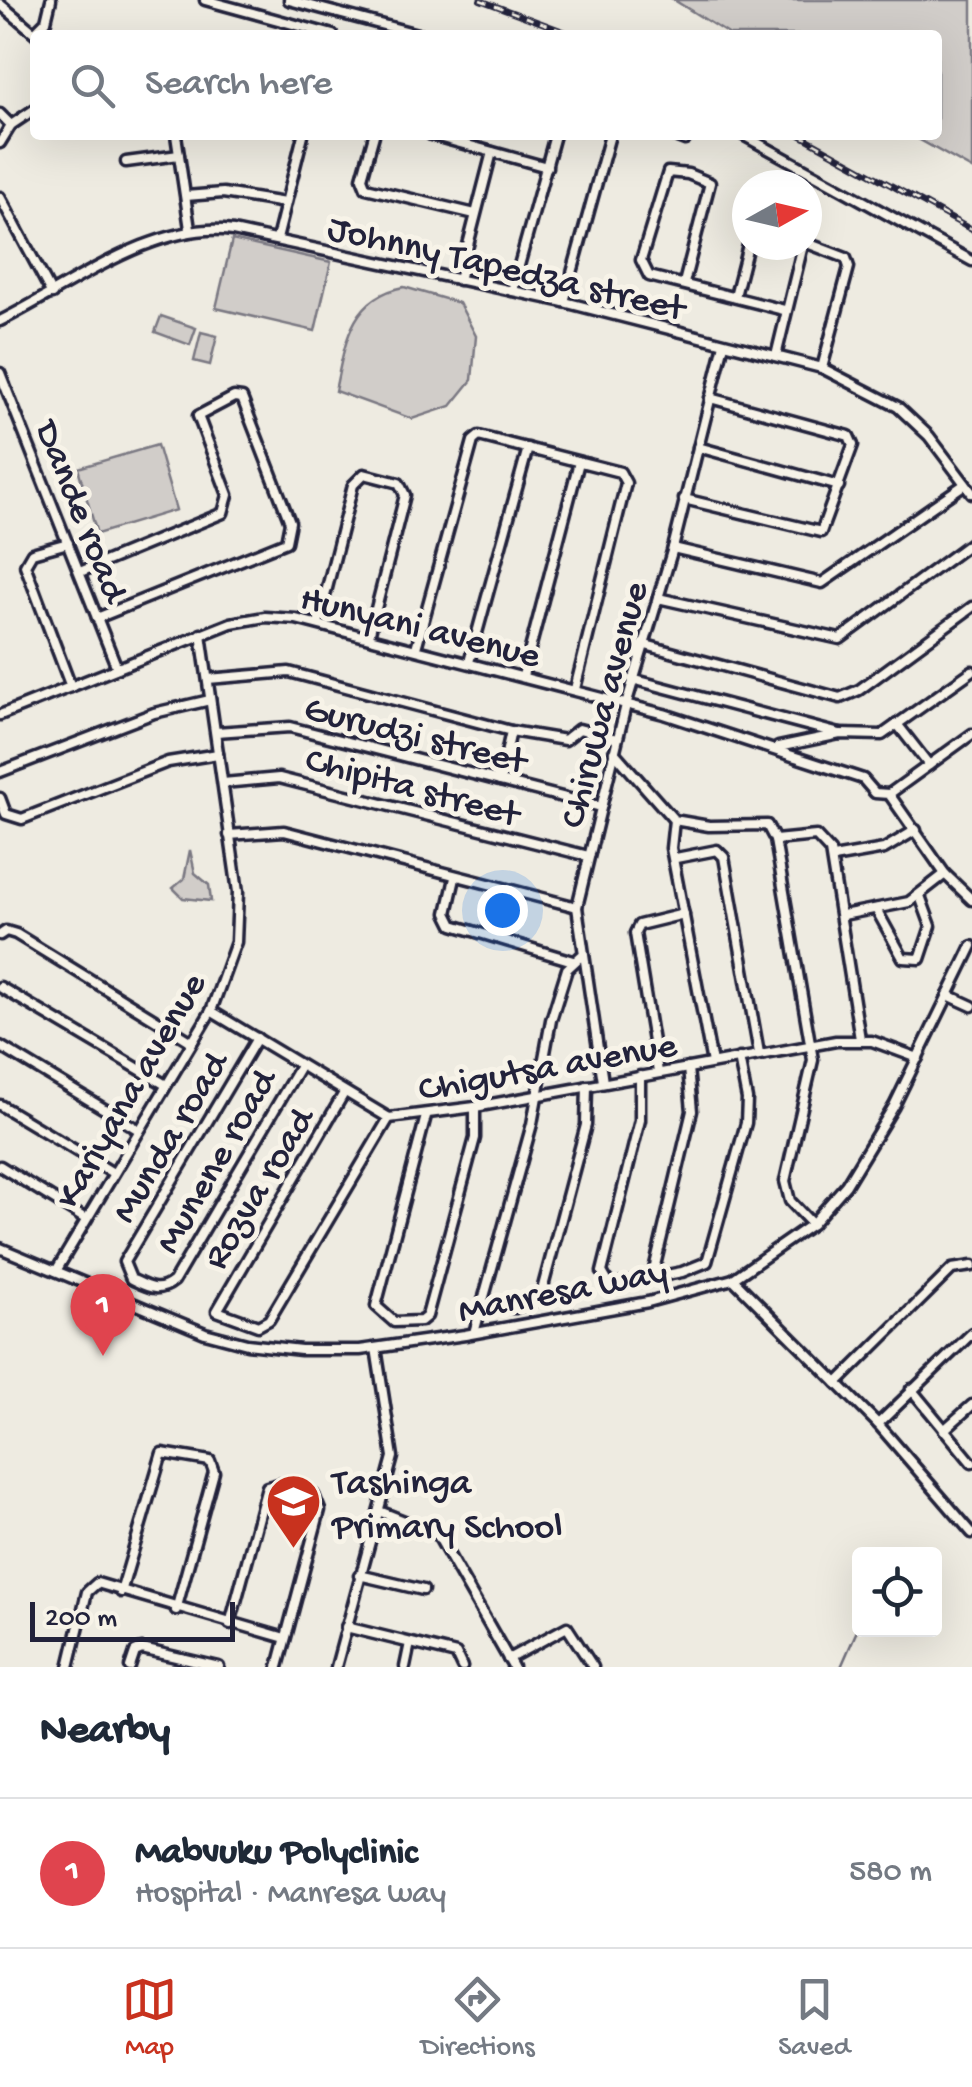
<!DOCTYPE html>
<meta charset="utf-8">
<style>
:root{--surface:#fff;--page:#f6f6f7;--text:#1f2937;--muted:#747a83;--line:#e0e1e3;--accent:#c8321e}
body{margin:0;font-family:"Gochi Hand",sans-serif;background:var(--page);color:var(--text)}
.controls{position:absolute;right:30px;bottom:30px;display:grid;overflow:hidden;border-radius:10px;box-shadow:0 10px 40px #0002}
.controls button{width:90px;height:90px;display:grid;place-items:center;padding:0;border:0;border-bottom:2px solid var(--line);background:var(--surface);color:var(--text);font:50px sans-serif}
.compass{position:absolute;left:732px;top:170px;width:90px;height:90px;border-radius:50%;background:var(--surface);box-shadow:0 10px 40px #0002;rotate:82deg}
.scale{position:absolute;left:30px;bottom:25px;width:205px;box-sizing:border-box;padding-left:10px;border:5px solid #22223b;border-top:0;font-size:28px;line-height:35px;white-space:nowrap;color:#22223b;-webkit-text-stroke:8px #f7f3e8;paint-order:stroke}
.you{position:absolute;left:502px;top:910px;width:35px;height:35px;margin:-25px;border:8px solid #fff;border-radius:50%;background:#1a73e8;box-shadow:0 0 0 15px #1a73e833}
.badge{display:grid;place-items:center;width:65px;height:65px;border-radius:50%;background:var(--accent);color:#fff;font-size:32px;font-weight:700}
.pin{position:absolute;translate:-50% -82px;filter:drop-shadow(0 2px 5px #0008)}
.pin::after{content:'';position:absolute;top:52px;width:35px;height:30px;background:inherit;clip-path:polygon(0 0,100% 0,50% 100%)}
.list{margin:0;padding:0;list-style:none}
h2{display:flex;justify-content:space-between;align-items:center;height:130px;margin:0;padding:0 40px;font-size:42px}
h2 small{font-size:32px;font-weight:400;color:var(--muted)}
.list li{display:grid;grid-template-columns:65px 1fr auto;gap:30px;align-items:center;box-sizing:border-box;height:150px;padding:0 40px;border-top:2px solid var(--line)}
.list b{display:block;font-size:38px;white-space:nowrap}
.list p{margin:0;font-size:32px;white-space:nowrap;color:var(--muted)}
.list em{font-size:32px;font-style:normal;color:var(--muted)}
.icon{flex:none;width:55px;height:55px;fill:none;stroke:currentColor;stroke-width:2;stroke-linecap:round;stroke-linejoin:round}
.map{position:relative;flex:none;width:972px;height:1667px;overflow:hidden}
.search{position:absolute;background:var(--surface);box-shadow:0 10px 40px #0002;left:30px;right:30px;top:30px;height:110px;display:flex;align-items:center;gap:25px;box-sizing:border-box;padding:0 35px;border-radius:10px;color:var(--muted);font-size:38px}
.sheet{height:280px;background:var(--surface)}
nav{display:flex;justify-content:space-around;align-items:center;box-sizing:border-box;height:140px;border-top:2px solid var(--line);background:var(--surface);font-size:28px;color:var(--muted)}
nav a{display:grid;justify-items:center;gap:5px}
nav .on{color:var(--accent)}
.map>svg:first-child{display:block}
.green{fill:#d1cdc9;stroke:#7a7882;stroke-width:2.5}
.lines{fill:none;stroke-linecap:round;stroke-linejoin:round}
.stream{stroke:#716f7b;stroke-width:2.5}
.minor-casing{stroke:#22223b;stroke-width:15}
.minor{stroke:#f7f3e8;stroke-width:8}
.rail-casing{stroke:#22223b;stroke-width:6}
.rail{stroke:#f7f3e8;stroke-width:2.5;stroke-dasharray:8;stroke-linecap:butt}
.labels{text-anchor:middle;stroke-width:10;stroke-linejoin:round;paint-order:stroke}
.street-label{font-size:38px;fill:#22223b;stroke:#f7f3e8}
.poi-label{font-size:38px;fill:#22223b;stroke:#f7f3e8;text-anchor:start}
</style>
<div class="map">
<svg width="972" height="1667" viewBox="0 0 972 1667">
<rect width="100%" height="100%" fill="#eeebe1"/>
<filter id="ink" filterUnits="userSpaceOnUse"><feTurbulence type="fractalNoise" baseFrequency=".01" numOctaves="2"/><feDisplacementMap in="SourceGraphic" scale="20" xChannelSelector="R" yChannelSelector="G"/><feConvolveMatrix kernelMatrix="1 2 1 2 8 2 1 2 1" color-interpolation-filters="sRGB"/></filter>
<g filter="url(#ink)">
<g class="green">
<polygon points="674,0 972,0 972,169 911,135 937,135 937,35 730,35"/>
<polygon points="232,240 331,262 315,331 216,308"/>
<path d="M404 287 459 303 476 336 472 380 451 406 412 419 335 391C345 344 350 297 404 287Z"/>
<polygon points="161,316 196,328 190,345 155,332"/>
<polygon points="201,332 217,336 210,365 194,361"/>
<polygon points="157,445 176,510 97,534 78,468"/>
<polygon points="190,850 195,873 209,885 211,901 183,898 173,888 184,879"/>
</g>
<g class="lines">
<polyline class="stream" points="841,1667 859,1626 854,1606"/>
<defs>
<g id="minor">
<polyline points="205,0 333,35"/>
<polyline points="289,0 421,35"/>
<polyline points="0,4 37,35"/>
<polyline points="35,32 46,21 51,0"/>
<polyline points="0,114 11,125"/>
<polyline points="176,135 190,229"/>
<polyline points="374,135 362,178 366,188 475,214"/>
<polyline points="431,135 547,167"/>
<polyline points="672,135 685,140"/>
<polyline points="743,135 972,261"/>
<polyline points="0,143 11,125 35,109"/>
<polyline points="126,162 179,155"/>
<polyline points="186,196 223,193 285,203"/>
<polyline points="0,197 52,294"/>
<polyline points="277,239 303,135"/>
<polyline points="807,243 846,258 849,267 822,368"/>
<polyline points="459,280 492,152"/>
<polyline points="684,283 710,183 688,174 668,172 641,260 649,276 784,310"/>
<polyline points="512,291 555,135"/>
<polyline points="735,296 748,245"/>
<polyline points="564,302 610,135"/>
<path d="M0 321C67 288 157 219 233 231L564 302 822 368 898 407 929 436 972 493"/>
<polyline points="776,356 803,245"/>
<polyline points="0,373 117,668"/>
<polyline points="698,447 839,486"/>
<polyline points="684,499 821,532 853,445 849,436 710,398"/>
<polyline points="68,543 32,553 25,565 71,687"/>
<polyline points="673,548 822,583 965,484"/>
<polyline points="80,572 223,513 228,495 198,416 234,397 242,398 290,522 286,542 97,618"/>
<polyline points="658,598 840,639 972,542"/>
<polyline points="318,624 353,485 364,474 399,483 405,495 369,636"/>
<polyline points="642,644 840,698 859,690 972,607"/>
<polyline points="416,648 473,441 479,436 620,472 626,483 575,689"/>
<polyline points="469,662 528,448"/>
<polyline points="523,676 579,462"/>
<polyline points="208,679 289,672 511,731 500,781"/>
<polyline points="632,679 840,734"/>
<polyline points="0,715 231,623 265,617 296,619 664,714 863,779 875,793 889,794"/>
<polyline points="897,724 929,765"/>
<polyline points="511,731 565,740 579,729 617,739"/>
<polyline points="216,732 290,727 601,807"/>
<polyline points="972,734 889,794 945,874 972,900"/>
<polyline points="778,747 840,734 882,735 972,671"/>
<polyline points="614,752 674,820"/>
<polyline points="0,772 154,713 210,700"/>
<polyline points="223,783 279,778 588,856"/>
<polyline points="0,798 6,814 22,819 168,762 218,754"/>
<polyline points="229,835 284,831 577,907"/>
<polyline points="775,840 816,836 830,851 860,1039"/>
<polyline points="676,858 717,850 724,857 759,1053"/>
<polyline points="833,858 884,849 916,830"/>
<polyline points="455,878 447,913 453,925 573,961"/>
<polyline points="876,909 903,958 920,959 931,926 920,896"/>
<polyline points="843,915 909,902 945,874"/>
<polyline points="0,935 6,931 16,934 192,1042"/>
<polyline points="0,987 166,1085"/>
<polyline points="948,995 972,1006"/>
<polyline points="211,1011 389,1118 475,1107 836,1041 872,1041 918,1058"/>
<path d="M257 1038 124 1262 131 1279C148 1287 158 1294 174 1281L300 1066"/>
<polyline points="0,1046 139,1130"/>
<polyline points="712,1063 671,848 674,820 709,826 767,825 775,840 813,1060 785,1181 790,1201 812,1224"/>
<polyline points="658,1072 635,933 639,925 684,914"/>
<polyline points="640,1076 640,1120 602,1272 610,1286 682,1272 707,1262 746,1123 747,1099 739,1058"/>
<polyline points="603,1082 577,907 626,705 673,548 724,344"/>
<polyline points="344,1093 217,1311 258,1326 269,1320 389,1118"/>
<polyline points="0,1105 113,1173"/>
<polyline points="426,1116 376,1306 394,1322 421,1321 427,1316 475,1138 475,1107"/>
<polyline points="0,1166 84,1218"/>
<polyline points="0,1248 205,1333 247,1344 301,1350 360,1350 465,1335 648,1302 733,1279 812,1224 846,1185 894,1106 972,946"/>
<polyline points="56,1271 211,1011 236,942 238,892 201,634"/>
<polyline points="652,1278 692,1111 688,1068"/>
<polyline points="733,1279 878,1424 972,1533"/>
<polyline points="484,1306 515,1308 540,1298 586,1125 587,1086"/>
<polyline points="474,1333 532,1124 551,1020 567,969 581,956"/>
<polyline points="837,1383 952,1269 972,1266"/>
<polyline points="911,1389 972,1463"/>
<polyline points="878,1424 972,1333"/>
<polyline points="944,1430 972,1405"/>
<polyline points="379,1511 437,1534 513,1667"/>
<polyline points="359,1575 423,1590"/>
<polyline points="121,1592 162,1453 210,1461 214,1472 176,1610"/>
<polyline points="230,1624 267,1487 279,1484 314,1495 320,1510 278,1667"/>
<polyline points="346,1627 456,1654 462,1667"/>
<polyline points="508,1659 567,1627 593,1667"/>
<polyline points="69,1667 87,1592 97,1583 285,1638"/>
<polyline points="130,1667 135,1652 142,1649 219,1667"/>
<polyline points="336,1667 393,1457 376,1348"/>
<polyline points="405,1667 410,1643"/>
</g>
</defs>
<use href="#minor" class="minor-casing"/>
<use href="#minor" class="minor"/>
<defs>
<g id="rail">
<polyline points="480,0 574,35"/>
<polyline points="800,135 972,230"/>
</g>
</defs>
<use href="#rail" class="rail-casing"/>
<use href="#rail" class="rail"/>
</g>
</g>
<defs>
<symbol id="school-pin" viewBox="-11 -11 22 30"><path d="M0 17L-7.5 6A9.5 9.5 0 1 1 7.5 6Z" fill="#c8321e" stroke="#f7f3e8"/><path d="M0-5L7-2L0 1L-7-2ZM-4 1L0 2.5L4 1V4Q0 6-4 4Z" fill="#fff"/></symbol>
</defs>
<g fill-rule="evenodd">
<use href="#school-pin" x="262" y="1470" width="63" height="86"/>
</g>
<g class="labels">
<g class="street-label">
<text transform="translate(507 265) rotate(13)" y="13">Johnny Tapedza street</text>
<text transform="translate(84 510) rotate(68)" y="13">Dande road</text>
<text transform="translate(421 624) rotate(14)" y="13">Hunyani avenue</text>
<text transform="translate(601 704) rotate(-75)" y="13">Chiruwa avenue</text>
<text transform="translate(416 732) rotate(14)" y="13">Gurudzi street</text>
<text transform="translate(413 784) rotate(15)" y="13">Chipita street</text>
<text transform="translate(547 1064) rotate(-10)" y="13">Chigutsa avenue</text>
<text transform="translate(128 1089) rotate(-60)" y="13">Kariyana avenue</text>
<text transform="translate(167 1136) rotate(-59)" y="13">Munda road</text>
<text transform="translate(213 1160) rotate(-60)" y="13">Munene road</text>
<text transform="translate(256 1187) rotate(-59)" y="13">Rozva road</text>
<text transform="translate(562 1288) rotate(-11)" y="13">Manresa way</text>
</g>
<g class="poi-label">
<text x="332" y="1492">Tashinga<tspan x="332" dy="44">Primary School</tspan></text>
</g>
</g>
</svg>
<div class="controls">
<button><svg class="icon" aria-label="locate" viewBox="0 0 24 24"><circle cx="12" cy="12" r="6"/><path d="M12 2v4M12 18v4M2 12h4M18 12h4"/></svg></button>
</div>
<svg class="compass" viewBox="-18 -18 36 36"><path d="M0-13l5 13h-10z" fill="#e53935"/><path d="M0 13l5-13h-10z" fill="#747a83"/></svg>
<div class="scale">200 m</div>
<div class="you"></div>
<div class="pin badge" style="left:103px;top:1356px;background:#e0444e">1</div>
<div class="search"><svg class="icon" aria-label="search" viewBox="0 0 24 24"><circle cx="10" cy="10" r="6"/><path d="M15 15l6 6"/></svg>Search here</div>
</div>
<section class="sheet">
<h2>Nearby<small></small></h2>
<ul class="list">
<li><span class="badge" style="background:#e0444e">1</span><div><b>Mabvuku Polyclinic</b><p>Hospital · Manresa way</p></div><em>580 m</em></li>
</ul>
</section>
<nav>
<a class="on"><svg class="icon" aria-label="map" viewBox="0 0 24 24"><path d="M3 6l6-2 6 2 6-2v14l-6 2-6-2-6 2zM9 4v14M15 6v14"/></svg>Map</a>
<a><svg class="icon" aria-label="directions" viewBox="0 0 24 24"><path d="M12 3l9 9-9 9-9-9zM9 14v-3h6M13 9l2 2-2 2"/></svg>Directions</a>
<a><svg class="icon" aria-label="saved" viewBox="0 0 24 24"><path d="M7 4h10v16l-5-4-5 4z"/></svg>Saved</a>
</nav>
